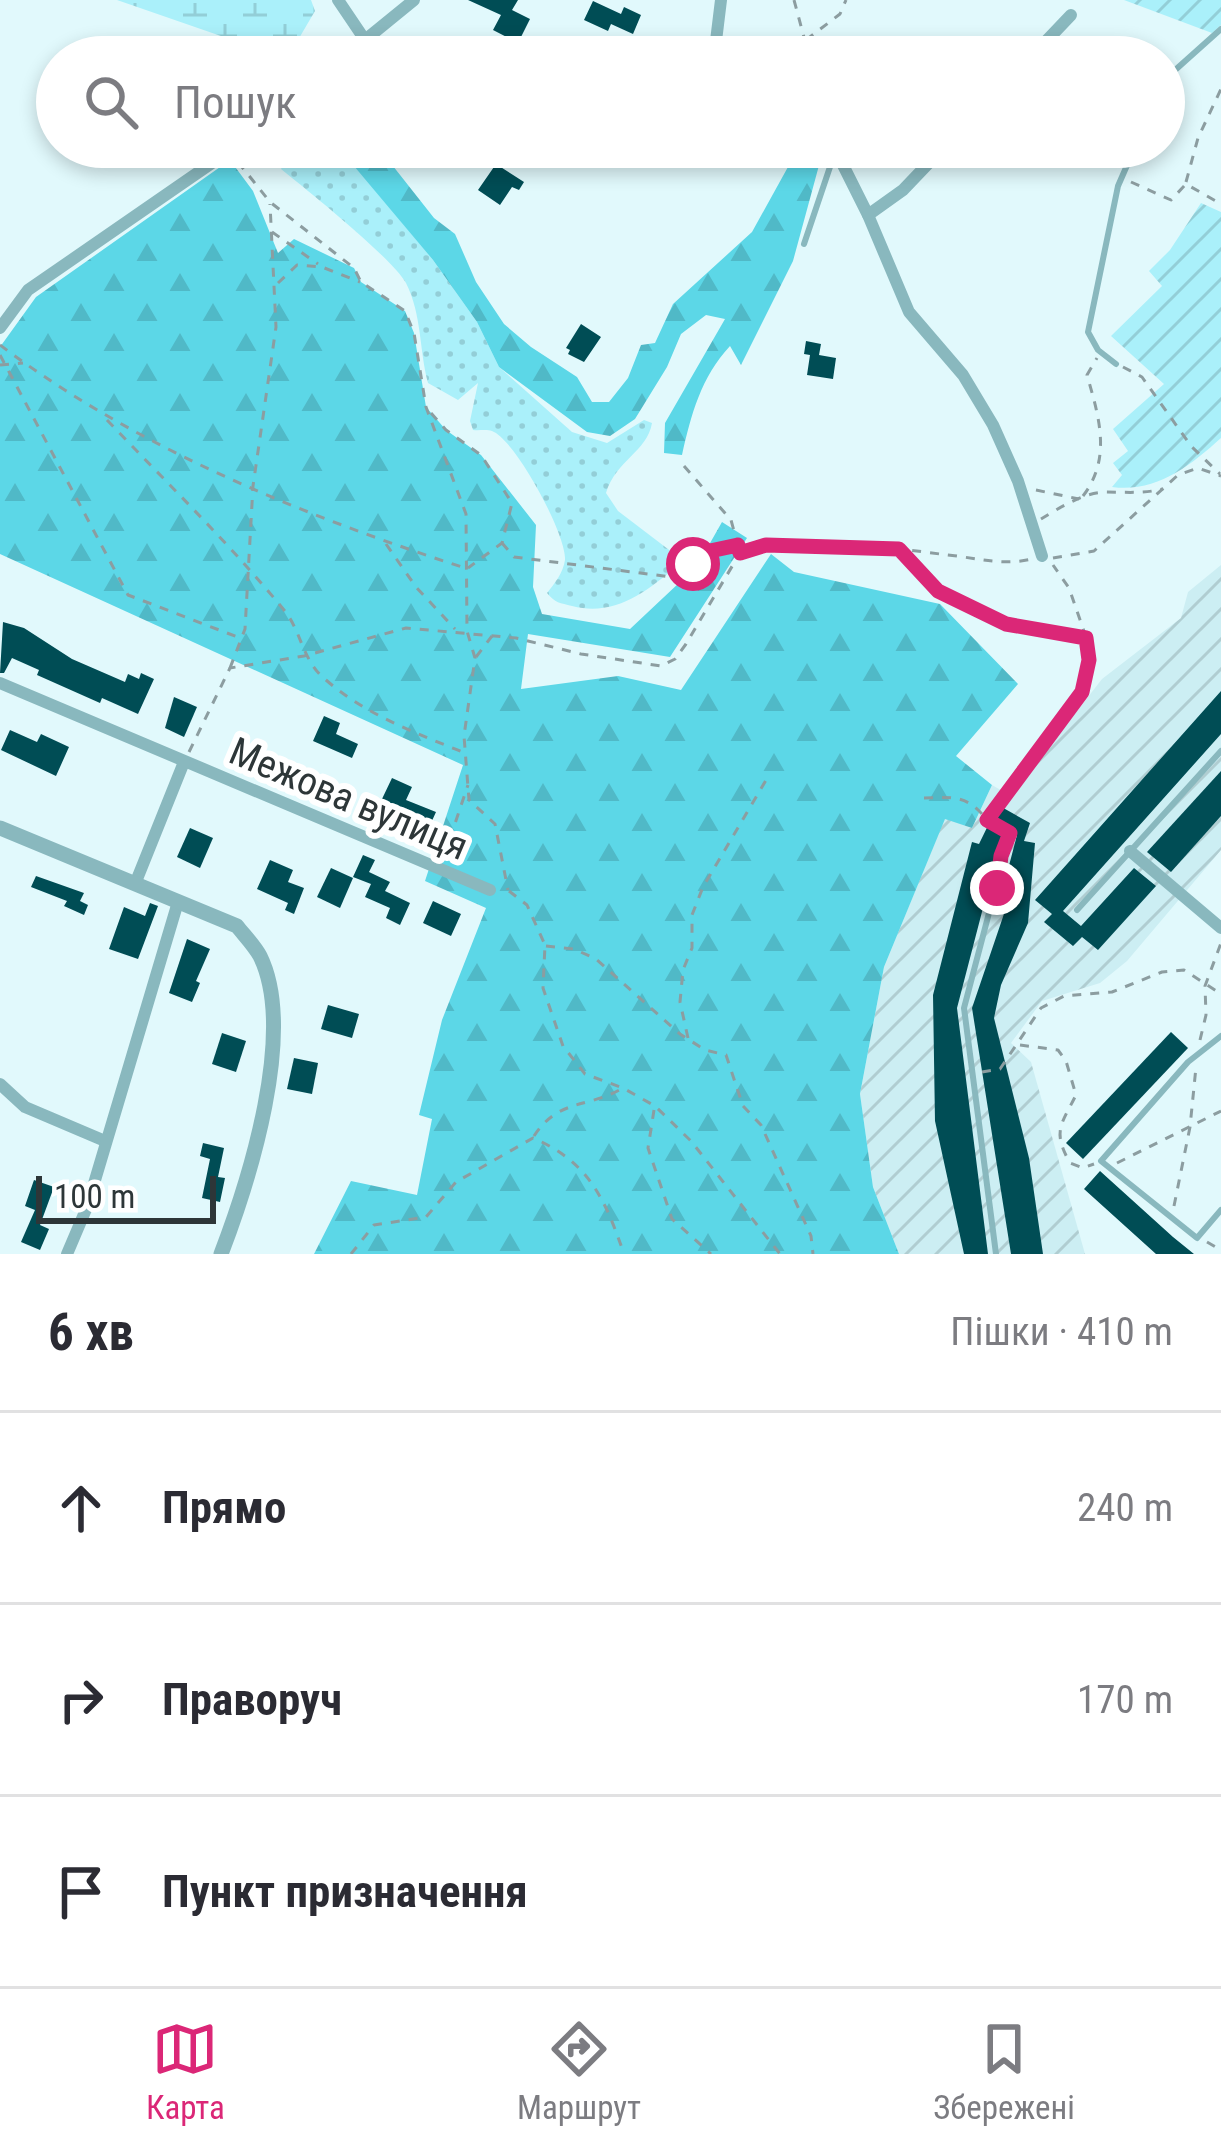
<!DOCTYPE html>
<html lang="uk">
<meta charset="utf-8">
<style>
:root{--surface:#fff;--page:#f7f7f7;--text:#2b2b33;--muted:#7c7c81;--line:#e1e1e2;--accent:#db2777}
body{margin:0;font-family:"Roboto Condensed",sans-serif;background:var(--page);color:var(--text)}
.scale{position:absolute;left:36px;bottom:30px;width:180px;box-sizing:border-box;padding-left:12px;border:6px solid #2d3638;border-top:0;font-size:33px;line-height:42px;white-space:nowrap;color:#2d3638;-webkit-text-stroke:9px #fff;paint-order:stroke}
.stop{position:absolute;width:36px;height:36px;margin:-27px;border:9px solid #db2777;border-radius:50%;background:#fff}
.stop.end{background:#db2777;border-color:#fff;box-shadow:0 3px 12px #0008}
.list{margin:0;padding:0;list-style:none}
h2{display:flex;justify-content:space-between;align-items:center;height:156px;margin:0;padding:0 48px;font-size:51px}
h2 small{font-size:39px;font-weight:400;color:var(--muted)}
.list li{display:grid;grid-template-columns:78px 1fr auto;gap:36px;align-items:center;box-sizing:border-box;height:192px;padding:0 48px;border-top:3px solid var(--line)}
.list b{display:block;font-size:45px;white-space:nowrap}
.list em{font-size:39px;font-style:normal;color:var(--muted)}
.icon{flex:none;width:66px;height:66px;fill:none;stroke:currentColor;stroke-width:2;stroke-linecap:round;stroke-linejoin:round}
.map{position:relative;flex:none;width:1221px;height:1254px;overflow:hidden}
.search{position:absolute;background:var(--surface);box-shadow:0 6px 18px #0003;left:36px;right:36px;top:36px;height:132px;display:flex;align-items:center;gap:30px;box-sizing:border-box;padding:0 42px;border-radius:66px;color:var(--muted);font-size:45px}
.sheet{height:732px;background:var(--surface)}
nav{display:flex;justify-content:space-around;align-items:center;box-sizing:border-box;height:168px;border-top:3px solid var(--line);background:var(--surface);font-size:33px;color:var(--muted)}
nav a{display:grid;justify-items:center;gap:6px}
nav .on{color:var(--accent)}
.map>svg:first-child{display:block}
.industrial{fill:url(#industrial-furrows)}
.grass{fill:url(#grass-dots)}
.forest{fill:url(#forest-firs)}
.wetland{fill:url(#wetland-marsh)}
.garden{fill:url(#garden-furrows)}
.building{fill:#004d55}
.lines{fill:none;stroke-linecap:round;stroke-linejoin:round}
.path{stroke:#8c9da0;stroke-width:3;stroke-dasharray:9 9;stroke-linecap:butt}
.service{stroke:#89b8be;stroke-width:6}
.minor{stroke:#89b8be;stroke-width:12}
.tertiary{stroke:#89b8be;stroke-width:15}
.route{stroke:#db2777;stroke-width:15}
.labels{text-anchor:middle;stroke-width:12;stroke-linejoin:round;paint-order:stroke}
.street-label{font-size:39px;fill:#2d3638;stroke:#fff}
</style>
<div class="map">
<svg width="1221" height="1254" viewBox="0 0 1221 1254">
<defs>
<pattern id="industrial-furrows" width="10" height="10" patternUnits="userSpaceOnUse" patternTransform="scale(3)"><rect width="10" height="10" fill="#cceef3"/><path d="M-1 1l2-2M0 10L10 0M9 11l2-2" fill="none" stroke="#b0cdd1"/></pattern>
<pattern id="grass-dots" width="8" height="8" patternUnits="userSpaceOnUse" patternTransform="scale(3)"><rect width="8" height="8" fill="#aaf0fa"/><path d="M2 2h.1M6 6h.1" fill="none" stroke="#93ced7" stroke-width="1.8" stroke-linecap="round"/></pattern>
<pattern id="forest-firs" width="22" height="20" patternUnits="userSpaceOnUse" patternTransform="scale(3)"><rect width="22" height="20" fill="#5cd7e7"/><path d="M5 1l3.5 6h-7zM16 11l3.5 6h-7z" fill="#50b9c7"/></pattern>
<pattern id="wetland-marsh" width="20" height="14" patternUnits="userSpaceOnUse" patternTransform="scale(3)"><rect width="20" height="14" fill="#aaf0fa"/><path d="M1 5h8M5 5V1M11 12h8M15 12V8" fill="none" stroke="#93ced7"/></pattern>
<pattern id="garden-furrows" width="10" height="10" patternUnits="userSpaceOnUse" patternTransform="scale(3)"><rect width="10" height="10" fill="#aaf0fa"/><path d="M-1 1l2-2M0 10L10 0M9 11l2-2" fill="none" stroke="#93ced7"/></pattern>
</defs>
<rect width="100%" height="100%" fill="#e1f9fc"/>
<polygon class="industrial" points="1221,565 1221,850 1127,961 1100,983 1042,1001 1011,1043 1031,1062 1085,1254 899,1254 873,1187 860,1094 884,967 945,818 972,828 992,785 1011,796 1102,679 1181,618 1188,592"/>
<path class="grass" d="M292 147H334L362 174 433 260 477 322 499 367 572 432 607 443 644 420 652 423C647 452 616 460 606 493L618 511 681 559 676 567C645 593 613 617 572 606 560 603 555 603 547 593 555 583 563 573 565 560 567 536 516 440 492 431 486 429 479 431 473 430L470 421 478 383 458 400 428 383C419 349 422 315 406 283 392 258 307 190 281 169Z"/>
<g class="forest">
<path d="M338 147H378L434 218 455 234 476 282 504 324 531 347 577 377 592 402H609L628 378 641 345 655 343 673 304 752 232 799 147H824L793 261 741 365 730 346C701 377 691 415 682 455L664 453 665 423 725 319 706 315 681 334 667 367 635 419 610 436 587 432 499 367 477 322 433 260Z"/>
<polygon points="230,160 253,191 278,253 294,239 354,268 361,282 405,311 414,333 426,407 446,430 481,455 536,525 533,587 542,614 630,629 697,566 722,522 747,538 670,657 528,634 521,689 618,676 681,690 771,554 794,572 940,604 1018,684 956,756 992,785 972,828 945,819 884,967 860,1094 873,1187 899,1254 314,1254 351,1181 417,1195 432,1119 419,1115 442,1020 486,908 425,881 463,765 0,554 0,347 36,297"/>
</g>
<polygon class="wetland" points="117,0 311,0 315,11 288,57 253,57 244,44"/>
<g class="garden">
<polygon points="1124,0 1221,0 1221,25 1212,33"/>
<path d="M1201 203 1221 212V438C1189 467 1155 493 1112 487L1122 475 1113 463 1128 451 1113 429 1164 384 1111 336 1162 286 1149 271 1170 250Z"/>
</g>
<g class="building">
<polygon points="468,0 518,0 512,10 530,19 518,43 493,30 501,15"/>
<polygon points="593,1 621,14 624,7 641,15 633,34 611,24 608,31 584,20"/>
<polygon points="496,164 524,182 519,190 512,187 500,205 478,190"/>
<polygon points="581,324 601,337 584,362 568,354 570,350 566,348"/>
<polygon points="806,341 821,344 819,355 836,358 833,379 807,375 810,355 804,354"/>
<polygon points="3,622 24,628 72,659 125,682 128,674 139,679 141,673 154,679 138,714 102,698 100,703 37,675 39,670 12,658 4,673 0,673"/>
<polygon points="1221,691 1221,734 1063,911 1081,926 1134,868 1156,886 1098,950 1082,937 1073,946 1044,922 1052,914 1035,900"/>
<polygon points="174,697 197,707 184,737 165,728"/>
<polygon points="324,716 340,723 336,734 358,744 352,758 313,741"/>
<polygon points="10,730 37,742 41,734 69,747 56,776 1,750"/>
<polygon points="1221,771 1221,816 1171,872 1147,852"/>
<polygon points="392,778 412,787 406,800 436,812 426,834 409,827 414,814 382,799"/>
<polygon points="998,805 1030,823 1024,841 1035,843 1028,923 1001,985 994,1018 1029,1158 1043,1254 1011,1254 972,1008 1006,908 999,904 1017,835 1011,826 1003,831 957,1008 988,1254 964,1254 935,1121 933,995 972,842 979,844"/>
<polygon points="190,828 213,838 200,868 177,857"/>
<polygon points="363,855 375,860 369,872 390,882 385,891 410,903 400,925 386,918 390,908 365,897 371,884 353,877"/>
<polygon points="270,860 293,870 288,882 304,888 294,914 285,910 288,903 257,889"/>
<polygon points="331,868 353,878 340,908 317,897"/>
<polygon points="36,876 84,893 80,901 88,905 84,915 64,906 67,901 31,887"/>
<polygon points="433,901 461,914 451,936 423,923"/>
<polygon points="150,903 158,906 138,959 109,949 124,907 145,916"/>
<polygon points="187,939 210,949 196,981 200,983 192,1002 169,993"/>
<polygon points="328,1005 359,1014 352,1038 321,1029"/>
<polygon points="1171,1032 1188,1048 1083,1159 1066,1143"/>
<polygon points="222,1033 246,1041 236,1072 212,1064"/>
<polygon points="294,1058 318,1063 312,1094 287,1089"/>
<polygon points="203,1143 224,1148 218,1177 225,1178 220,1202 202,1198 210,1159 200,1156"/>
<polygon points="1100,1171 1173,1237 1194,1254 1156,1254 1084,1189"/>
<polygon points="34,1180 54,1187 40,1225 49,1229 40,1250 21,1242 35,1210 25,1206"/>
</g>
<g class="lines">
<g class="path">
<polyline points="794,0 805,41 799,57"/>
<polyline points="806,40 840,14 846,0"/>
<polyline points="238,162 270,202 354,268 361,282 405,311 414,333 426,407 466,514 467,631 475,658 464,736 469,800 495,824 508,890"/>
<polyline points="1131,182 1171,200 1186,184 1221,204"/>
<polyline points="1186,182 1198,138 1221,89"/>
<polyline points="272,232 318,264"/>
<polyline points="278,283 297,265 322,267 360,282"/>
<path d="M0 345C138 449 302 515 465 568"/>
<polyline points="0,355 128,595 240,638"/>
<polyline points="0,365 23,363"/>
<polyline points="1123,367 1142,377 1191,446 1220,474"/>
<polyline points="431,413 446,430 481,455 512,503 502,543 468,568"/>
<path d="M107 420C167 483 229 543 284 610 302 632 302 661 326 680 366 715 416 733 465 753"/>
<polyline points="684,466 731,520 740,553"/>
<polyline points="1036,490 1079,499"/>
<path d="M1083 496C1112 458 1099 417 1087 375L1097 358"/>
<path d="M1041 519C1059 508 1083 493 1104 492 1125 492 1142 494 1163 489"/>
<polyline points="502,543 514,557 672,577 710,551 738,545"/>
<polyline points="386,544 416,587 455,629"/>
<polyline points="899,549 938,591 1006,624 1084,637"/>
<polyline points="1053,558 1094,551 1178,475 1198,468 1221,476"/>
<polyline points="476,657 492,636"/>
<polyline points="230,668 245,629 253,486 276,327 270,204"/>
<path d="M189 752 230 668 304 656 406 628 516 638 581 654 661 666 675 659 686 644 740 553C804 533 882 547 948 555 977 558 1003 566 1032 559"/>
<path d="M924 798C953 797 968 795 986 819"/>
<polyline points="1003,830 987,820 1013,780 1081,693 1086,678 1089,660 1086,637 1069,588 1053,565"/>
<polyline points="444,856 468,785"/>
<polyline points="509,891 527,905 545,945 543,988 563,1046 585,1074 623,1088 655,1106 691,1141 780,1254"/>
<polyline points="546,946 574,949 596,959 680,1034 705,1050 726,1055 743,1106 761,1125 811,1236 813,1254"/>
<polyline points="688,1038 680,1002 683,970 692,948 692,915 703,887 769,775"/>
<polyline points="1200,1040 1206,1015 1205,986 1221,943"/>
<path d="M1020 1045 1058 1050 1066 1061 1076 1095C1061 1125 1052 1131 1070 1163L1083 1168 1094 1164"/>
<polyline points="982,1072 1000,1069 1041,1008 1064,996 1112,992 1162,972 1184,970 1221,994"/>
<polyline points="654,1110 648,1148 672,1219 711,1254"/>
<path d="M534 1136C559 1098 586 1109 621 1089"/>
<polyline points="1117,1163 1221,1111"/>
<polyline points="1174,1206 1190,1127 1196,1067"/>
<polyline points="1207,1242 1221,1250"/>
<path d="M351 1254 374 1225 426 1217 456 1182 533 1138C589 1162 605 1199 624 1254"/>
</g>
<g class="service">
<polyline points="1164,80 1221,29"/>
<polyline points="804,244 834,155"/>
<polyline points="1116,364 1098,350 1088,332 1118,186 1135,147"/>
<polyline points="1077,910 1221,751"/>
<polyline points="1221,1036 1188,1062 1101,1161 1197,1238 1221,1210"/>
<polyline points="996,1254 964,1008 1010,833"/>
</g>
<g class="minor">
<polyline points="338,0 365,40"/>
<polyline points="721,0 716,41 734,57"/>
<polyline points="351,57 365,40 414,0"/>
<polyline points="1031,57 1071,15"/>
<polyline points="834,147 868,215 909,312 963,375 993,425 1018,481 1042,556"/>
<polyline points="868,215 903,190 944,147"/>
<polyline points="0,328 28,290 235,147"/>
<polyline points="0,683 490,890"/>
<polyline points="1130,851 1221,928"/>
<polyline points="135,884 184,762"/>
<polyline points="0,1084 25,1107 105,1141"/>
<polyline points="67,1254 87,1207 178,902"/>
</g>
<path class="tertiary" d="M0 828 237 926C244 935 254 945 260 956 297 1031 249 1181 221 1254"/>
</g>
<g class="lines">
<polyline class="route" points="693,564 710,551 738,545 740,553 766,545 899,549 938,591 1006,624 1086,638 1089,660 1082,692 987,820 1010,833 1001,856 997,888"/>
</g>
<g class="labels">
<g class="street-label">
<text transform="translate(349 798) rotate(23)" y="14">Межова вулиця</text>
</g>
</g>
</svg>
<div class="scale">100 m</div>
<div class="stop" style="left:693px;top:564px"></div>
<div class="stop end" style="left:997px;top:888px"></div>
<div class="search"><svg class="icon" aria-label="search" viewBox="0 0 24 24"><circle cx="10" cy="10" r="6"/><path d="M15 15l6 6"/></svg>Пошук</div>
</div>
<section class="sheet">
<h2>6 хв<small>Пішки · 410 m</small></h2>
<ul class="list">
<li><svg class="icon" aria-label="ahead" viewBox="0 0 24 24"><path d="M12 20V5M6 11l6-6 6 6"/></svg><div><b>Прямо</b></div><em>240 m</em></li>
<li><svg class="icon" aria-label="right" viewBox="0 0 24 24"><path d="M7 20v-9h11M14 6l5 5-5 5"/></svg><div><b>Праворуч</b></div><em>170 m</em></li>
<li><svg class="icon" aria-label="arrive" viewBox="0 0 24 24"><path d="M6 21V4h12l-3 4 3 4H6"/></svg><div><b>Пункт призначення</b></div></li>
</ul>
</section>
<nav>
<a class="on"><svg class="icon" aria-label="map" viewBox="0 0 24 24"><path d="M3 6l6-2 6 2 6-2v14l-6 2-6-2-6 2zM9 4v14M15 6v14"/></svg>Карта</a>
<a><svg class="icon" aria-label="directions" viewBox="0 0 24 24"><path d="M12 3l9 9-9 9-9-9zM9 14v-3h6M13 9l2 2-2 2"/></svg>Маршрут</a>
<a><svg class="icon" aria-label="saved" viewBox="0 0 24 24"><path d="M7 4h10v16l-5-4-5 4z"/></svg>Збережені</a>
</nav>
